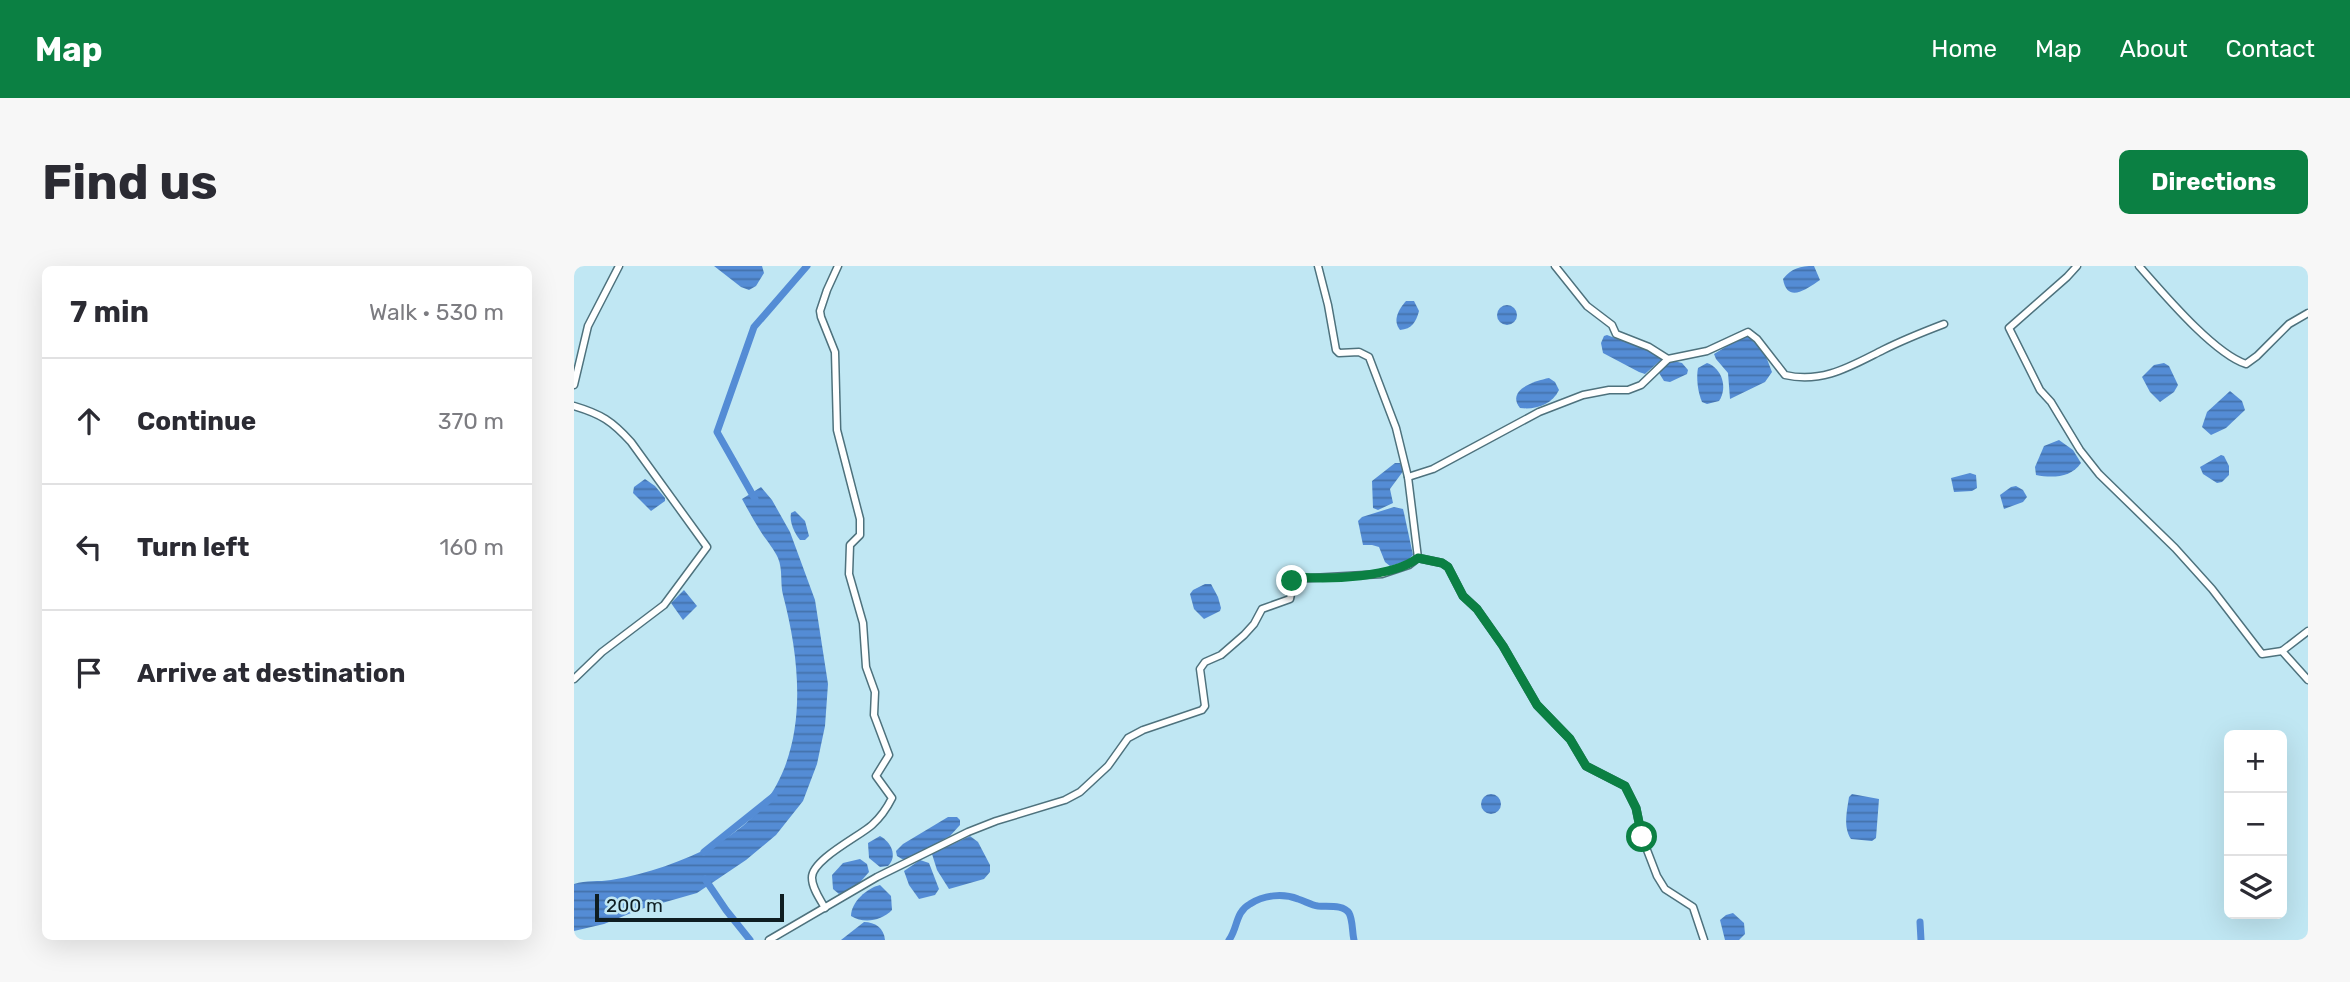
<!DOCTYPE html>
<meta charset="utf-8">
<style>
:root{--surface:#fff;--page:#f7f7f7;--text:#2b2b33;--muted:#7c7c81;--line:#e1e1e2;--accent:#0b8043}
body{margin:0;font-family:Rubik,sans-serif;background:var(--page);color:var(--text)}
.controls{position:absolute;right:21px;bottom:21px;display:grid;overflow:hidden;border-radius:10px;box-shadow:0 7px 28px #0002}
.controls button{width:63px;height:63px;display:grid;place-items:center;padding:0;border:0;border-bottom:2px solid var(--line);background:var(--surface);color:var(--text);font:35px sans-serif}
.scale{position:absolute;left:21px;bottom:18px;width:189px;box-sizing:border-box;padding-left:7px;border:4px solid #0e1d21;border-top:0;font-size:19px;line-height:24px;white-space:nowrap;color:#0e1d21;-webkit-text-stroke:5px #c0e7f3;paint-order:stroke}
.stop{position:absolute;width:21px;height:21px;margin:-16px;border:5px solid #0b8043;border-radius:50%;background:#fff}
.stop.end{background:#0b8043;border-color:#fff;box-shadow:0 2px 7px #0008}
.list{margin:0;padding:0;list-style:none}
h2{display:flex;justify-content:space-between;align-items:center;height:91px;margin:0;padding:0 28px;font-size:30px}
h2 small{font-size:23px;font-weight:400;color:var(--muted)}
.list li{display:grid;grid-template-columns:46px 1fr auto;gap:21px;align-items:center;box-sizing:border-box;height:126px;padding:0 28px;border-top:2px solid var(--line)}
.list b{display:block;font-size:26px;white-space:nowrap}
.list em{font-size:23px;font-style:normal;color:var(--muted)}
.icon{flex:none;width:38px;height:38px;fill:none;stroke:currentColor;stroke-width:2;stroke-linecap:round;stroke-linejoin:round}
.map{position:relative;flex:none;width:1734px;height:674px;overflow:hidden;border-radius:10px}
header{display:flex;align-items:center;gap:42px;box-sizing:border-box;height:98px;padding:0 35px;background:var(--accent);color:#fff}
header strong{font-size:33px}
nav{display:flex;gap:38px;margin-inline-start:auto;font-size:24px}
.intro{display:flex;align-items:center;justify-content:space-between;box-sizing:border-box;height:168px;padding:0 42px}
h1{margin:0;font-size:49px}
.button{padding:18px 32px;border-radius:10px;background:var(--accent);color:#fff;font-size:24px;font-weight:700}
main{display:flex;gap:42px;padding:0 42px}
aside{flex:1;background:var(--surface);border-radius:10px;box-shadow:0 7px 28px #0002}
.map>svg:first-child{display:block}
.water{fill:url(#water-rules)}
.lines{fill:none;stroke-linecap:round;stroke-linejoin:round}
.canal{stroke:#548cd5;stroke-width:7}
.minor-casing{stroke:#4e727d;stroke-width:9}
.minor{stroke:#fff;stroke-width:6}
.route{stroke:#0b8043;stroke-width:9}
</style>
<header>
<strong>Map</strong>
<nav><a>Home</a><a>Map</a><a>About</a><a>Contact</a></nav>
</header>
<div class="intro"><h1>Find us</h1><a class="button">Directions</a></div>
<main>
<aside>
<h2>7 min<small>Walk · 530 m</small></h2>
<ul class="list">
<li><svg class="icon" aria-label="ahead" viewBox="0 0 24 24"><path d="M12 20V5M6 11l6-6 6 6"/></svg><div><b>Continue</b></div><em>370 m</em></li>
<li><svg class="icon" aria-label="left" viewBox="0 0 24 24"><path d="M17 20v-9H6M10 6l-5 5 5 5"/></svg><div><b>Turn left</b></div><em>160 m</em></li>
<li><svg class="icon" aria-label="arrive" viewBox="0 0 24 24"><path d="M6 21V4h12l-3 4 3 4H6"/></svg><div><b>Arrive at destination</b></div></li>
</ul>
</aside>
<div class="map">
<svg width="1734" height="674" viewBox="0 0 1734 674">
<defs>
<pattern id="water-rules" width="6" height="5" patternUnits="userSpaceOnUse" patternTransform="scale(1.75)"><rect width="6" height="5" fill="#548cd5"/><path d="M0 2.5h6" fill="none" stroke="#4472ac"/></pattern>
</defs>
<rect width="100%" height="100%" fill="#c0e7f3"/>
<g class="water">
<polygon points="140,0 188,0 190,7 182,20 175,24 167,21"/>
<path d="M1240 0 1246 14 1243 16C1230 25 1213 36 1209 13 1218 2 1226 0 1240 0Z"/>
<path d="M832 35H840L845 45C842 56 838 63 826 64 818 54 825 43 832 35Z"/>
<circle cx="933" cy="49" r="10"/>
<polygon points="1173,68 1191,88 1198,106 1191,116 1156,133 1154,107 1142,93 1140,88"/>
<polygon points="1033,69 1081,87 1088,93 1071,108 1065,106 1029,87 1027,77 1030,70"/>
<path d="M1100 95 1108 97 1114 104 1113 108 1096 116 1090 115 1085 107C1088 99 1092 97 1100 95Z"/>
<path d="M1133 97C1148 102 1154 122 1145 135L1133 138 1128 136C1124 127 1122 112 1124 102Z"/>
<polygon points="1590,97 1595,100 1604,119 1600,126 1586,136 1576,126 1568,111 1580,99"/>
<path d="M975 112 981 116 985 124C978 139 961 144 946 142 932 124 960 115 975 112Z"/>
<polygon points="1656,125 1668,135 1671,144 1652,162 1637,169 1628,161 1633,146"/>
<path d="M1485 174 1499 184 1507 197C1497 212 1478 212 1462 209L1461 201 1470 180Z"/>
<polygon points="1647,189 1650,190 1655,200 1655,209 1648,216 1643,217 1629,208 1626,201"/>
<polygon points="821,197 826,197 830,204 816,223 819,237 804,244 799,242 798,215"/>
<polygon points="1396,207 1402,209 1403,222 1398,225 1380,226 1377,212"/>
<polygon points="71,213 81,220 91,232 91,235 77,245 59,227 60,221"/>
<polygon points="1442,220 1449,224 1453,231 1449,236 1430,243 1426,229 1437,221"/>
<path d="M187 221 198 234 216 266 241 334 254 418 251 460 243 498 229 535 202 569 172 594 123 627 67 643 30 658 0 665V618C12 614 25 616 37 614 73 608 110 595 142 578 236 527 233 420 209 329 206 317 209 304 204 292 200 283 192 274 187 266 180 255 174 244 168 233Z"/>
<polygon points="820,241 829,243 830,247 839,289 833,295 816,300 811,296 805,281 798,279 789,279 784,255 788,251"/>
<path d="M221 245 231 255 235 270 231 274H226C221 268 215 256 217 247Z"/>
<polygon points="631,318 637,318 644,331 647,342 646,345 630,353 620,343 616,328 619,324"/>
<polygon points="110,324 123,340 109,354 97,337"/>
<path d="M1278 528 1305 533 1302 572 1298 575 1277 573C1269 561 1273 545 1275 531Z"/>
<circle cx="917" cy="538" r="10"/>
<polygon points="374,551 383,551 386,554 386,559 376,570 333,593 328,593 323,590 322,585 329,578"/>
<path d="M306 570C317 576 324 590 314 600L306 601 295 592 294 577Z"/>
<polygon points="396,570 404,576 416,599 416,606 410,613 375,623 363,604 358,588"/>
<polygon points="286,593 293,598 295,606 281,622 265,628 259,623 258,609 269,597"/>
<polygon points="346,594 355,597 365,623 361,629 345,633 335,619 330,605"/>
<path d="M306 619 317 630 318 644C307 655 290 658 277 650 277 636 293 622 306 619Z"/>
<polygon points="1159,647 1170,657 1171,668 1165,674 1151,674 1146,654 1152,649"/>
<path d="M290 656C301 656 310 662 311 674H267Z"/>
</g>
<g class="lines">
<g class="canal">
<polyline points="181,233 143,166 180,61 233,0"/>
<polyline points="130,586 200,530"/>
<polyline points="131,613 152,644 176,674"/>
<polyline points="1346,656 1347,674"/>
<path d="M655 674C664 662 661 646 676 638 690 629 709 627 724 633 731 635 737 639 744 640 753 641 769 638 775 647 779 654 778 666 780 674"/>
</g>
<defs>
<g id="minor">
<polyline points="744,0 754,39 762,84 765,87 785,86 795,91 822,162 834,211 844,292 868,297 874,301 889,330 903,343 929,380 963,439 996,473 1012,500 1051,520 1062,542 1068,571 1083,610 1091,623 1119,641 1130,674"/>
<polyline points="981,0 1013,40 1038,59 1042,68 1075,81 1094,93"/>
<polyline points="1503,0 1493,11 1435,62 1466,124 1477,136 1506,184 1525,208 1601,282 1638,323 1688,388 1708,385 1734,414"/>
<path d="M1565 0C1589 27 1639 87 1672 98L1683 90 1715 58 1734 47"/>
<polyline points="0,119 14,60 45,0"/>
<path d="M0 140C27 148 38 155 57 176L133 281 90 339 28 386 0 413"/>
<path d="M834 211 859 203 965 146 1009 129 1035 124H1054L1067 119 1094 93 1133 85 1174 66 1183 73 1211 109C1248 118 1277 100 1309 84 1329 74 1349 66 1370 58"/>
<polyline points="1708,385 1734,365"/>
<path d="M251 642C246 633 238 622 238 612 237 594 286 570 298 559 307 551 313 542 318 532L302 510 315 489 300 449 301 426 292 401 289 357 275 308 276 279 286 269V253L263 164 261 86 247 51 246 45 253 24 264 0"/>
<polyline points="195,674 303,611 394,566 422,555 491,534 506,526 534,500 554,472 569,464 628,444 631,440 626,403 631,396 647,389 670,369 680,358 688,343 716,333 720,313 808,308 835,299 844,292"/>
</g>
</defs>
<use href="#minor" class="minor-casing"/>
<use href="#minor" class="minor"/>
</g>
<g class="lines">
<path class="route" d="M718 315 724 311C756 314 819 311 844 292L868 297 874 301 889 330 903 343 929 380 963 439 996 473 1012 500 1051 520 1062 542 1068 571"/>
</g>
</svg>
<div class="controls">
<button>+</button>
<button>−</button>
<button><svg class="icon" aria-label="layers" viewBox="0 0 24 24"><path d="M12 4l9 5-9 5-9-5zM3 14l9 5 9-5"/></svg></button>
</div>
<div class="scale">200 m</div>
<div class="stop" style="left:1068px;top:571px"></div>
<div class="stop end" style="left:718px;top:315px"></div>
</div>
</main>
